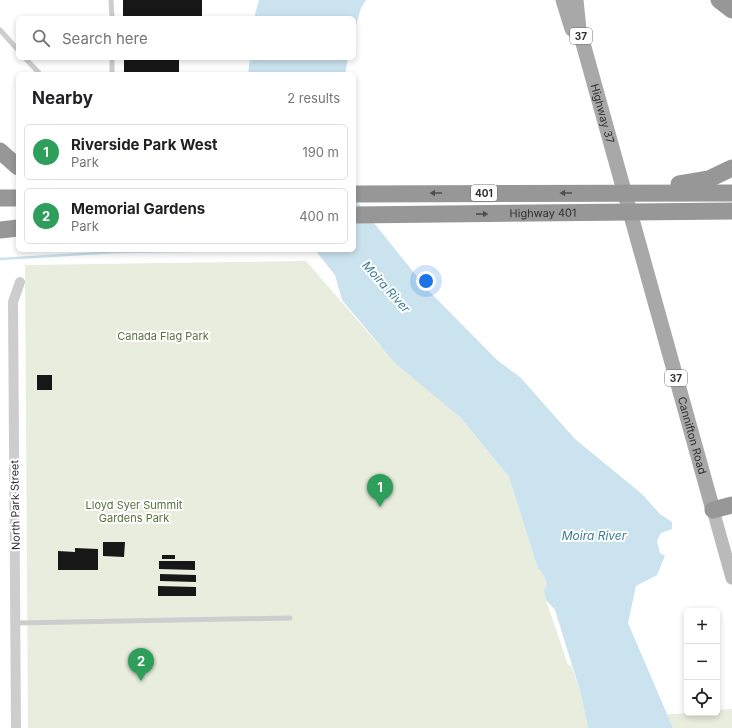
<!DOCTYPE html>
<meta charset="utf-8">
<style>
:root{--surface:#fff;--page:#f6f6f6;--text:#202124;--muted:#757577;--line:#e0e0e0;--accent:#eb2f4d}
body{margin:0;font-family:Inter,sans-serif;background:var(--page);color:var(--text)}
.controls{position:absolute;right:12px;bottom:12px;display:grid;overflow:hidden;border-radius:6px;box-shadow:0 2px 6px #0003}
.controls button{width:36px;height:36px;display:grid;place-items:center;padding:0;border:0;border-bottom:1px solid var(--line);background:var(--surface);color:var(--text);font:20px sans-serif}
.you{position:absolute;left:426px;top:281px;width:14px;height:14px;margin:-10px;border:3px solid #fff;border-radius:50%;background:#1a73e8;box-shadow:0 0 0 6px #1a73e833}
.badge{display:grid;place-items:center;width:26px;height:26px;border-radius:50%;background:var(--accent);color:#fff;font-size:13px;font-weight:700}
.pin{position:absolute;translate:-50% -33px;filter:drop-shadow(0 1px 2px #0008)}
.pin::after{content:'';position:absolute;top:21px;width:14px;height:12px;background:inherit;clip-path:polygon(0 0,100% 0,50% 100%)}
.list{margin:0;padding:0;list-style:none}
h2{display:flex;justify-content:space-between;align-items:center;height:52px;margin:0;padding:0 16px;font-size:17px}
h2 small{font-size:13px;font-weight:400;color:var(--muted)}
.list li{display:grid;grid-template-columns:26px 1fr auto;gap:12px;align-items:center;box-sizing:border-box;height:56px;margin:0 8px 8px;padding:0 8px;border:1px solid var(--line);border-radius:6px}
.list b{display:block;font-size:15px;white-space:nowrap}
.list p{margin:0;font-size:13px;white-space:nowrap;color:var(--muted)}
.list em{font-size:13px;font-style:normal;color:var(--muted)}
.icon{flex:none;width:22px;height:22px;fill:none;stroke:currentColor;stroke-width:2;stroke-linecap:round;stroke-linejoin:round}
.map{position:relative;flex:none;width:732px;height:728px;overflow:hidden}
.search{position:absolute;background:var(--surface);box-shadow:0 2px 6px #0003;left:16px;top:16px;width:340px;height:44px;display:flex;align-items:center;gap:10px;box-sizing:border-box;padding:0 14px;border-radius:6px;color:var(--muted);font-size:15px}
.panel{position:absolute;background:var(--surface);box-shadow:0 2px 6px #0003;left:16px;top:72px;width:340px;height:180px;border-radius:6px}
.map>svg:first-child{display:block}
.green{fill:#e8edde}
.water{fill:#cae3ee}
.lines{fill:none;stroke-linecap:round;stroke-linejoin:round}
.stream{stroke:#cae3ee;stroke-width:2.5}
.building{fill:#171717}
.service{stroke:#cdcdcd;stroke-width:5}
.minor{stroke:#cdcdcd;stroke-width:10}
.secondary{stroke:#bababa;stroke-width:13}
.primary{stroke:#a8a8a8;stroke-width:15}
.motorway{stroke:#979797;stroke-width:17}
.oneway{fill:#4f4f4f}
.labels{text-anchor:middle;stroke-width:4;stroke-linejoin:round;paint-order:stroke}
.shield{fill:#fff;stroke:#6e6e6e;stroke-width:1}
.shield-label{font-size:10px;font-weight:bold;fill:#303030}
.street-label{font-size:11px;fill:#303030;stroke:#fff}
.park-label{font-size:11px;fill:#586e3c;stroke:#fff}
.water-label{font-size:12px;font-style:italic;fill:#3b7a96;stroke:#fff}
</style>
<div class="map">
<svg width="732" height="728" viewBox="0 0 732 728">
<rect width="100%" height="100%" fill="#fff"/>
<g class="green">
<polygon points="306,261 380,346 461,418 509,477 538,569 543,574 547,585 544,590 546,600 568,665 571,665 581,694 588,728 28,728 25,265"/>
<polygon points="732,709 732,728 673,728 667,714 717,713 717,710"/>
</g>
<g class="water">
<polygon points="259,0 366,0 361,8 354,32 354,18 254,18"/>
<polygon points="250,58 348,58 345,74 248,74"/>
<path d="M354 198 427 289 497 360 520 377 575 439 642 494 660 514 672 522V529L661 533 657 541 660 553 665 556 657 575 636 586 628 623 673 728H588L581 694 555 610 546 600 544 590 547 585C545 578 544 574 538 569L509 477 461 418 394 362 342 300 335 275 315 250H354Z"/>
</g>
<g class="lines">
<polyline class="stream" points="0,259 115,252 256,250"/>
</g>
<g class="building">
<rect x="123" y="0" width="79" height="18"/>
<rect x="124" y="58" width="55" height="16"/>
<rect x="37" y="375" width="15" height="15"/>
<polygon points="103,542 125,542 124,557 103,556"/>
<polygon points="75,548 98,549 98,570 58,570 58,551 75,552"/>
<rect x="162" y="555" width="13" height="4"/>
<polygon points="159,561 195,561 195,570 159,569"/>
<polygon points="160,574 196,575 196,582 160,581"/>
<polygon points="158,586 196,587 196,596 158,596"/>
</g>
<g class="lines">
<g class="service">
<polyline points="111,0 112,18"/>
<polyline points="0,30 18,50"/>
<polyline points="25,58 40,74"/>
<polyline points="112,58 112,74"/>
<polyline points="16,623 290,618"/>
</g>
<polyline class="minor" points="16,728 13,302 20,282"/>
<polyline class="secondary" points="713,510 732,578"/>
<g class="primary">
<polyline points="563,0 572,29"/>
<path id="s1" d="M576 0 579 29 713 510"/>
</g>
<g class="motorway">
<polyline points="719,0 732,10"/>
<polyline points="0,151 18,167"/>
<polyline points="679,184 709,179 732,168"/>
<polyline points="354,194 732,193"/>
<polyline points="0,198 18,198"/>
<path id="s2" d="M354 215 732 211"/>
<polyline points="0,230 18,228"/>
<polyline points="713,510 732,505"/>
</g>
</g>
<defs><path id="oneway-solid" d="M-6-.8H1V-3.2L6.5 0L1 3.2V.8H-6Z"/></defs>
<g class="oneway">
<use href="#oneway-solid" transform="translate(436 193) rotate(180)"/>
<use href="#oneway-solid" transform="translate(566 193) rotate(180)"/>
<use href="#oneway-solid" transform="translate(482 214) rotate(-1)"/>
</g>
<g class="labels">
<g class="shield">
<rect x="570" y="28" width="22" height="16" rx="3"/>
<rect x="471" y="185" width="26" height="16" rx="3"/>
<rect x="665" y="370" width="22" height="16" rx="3"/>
</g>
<g class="shield-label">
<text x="581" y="40">37</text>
<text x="484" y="197">401</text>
<text x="676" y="382">37</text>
</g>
<g class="street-label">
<text dy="4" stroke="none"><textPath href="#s1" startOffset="117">Highway 37</textPath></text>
<text dy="4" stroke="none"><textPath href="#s2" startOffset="189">Highway 401</textPath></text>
<text dy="4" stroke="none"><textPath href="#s1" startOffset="451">Cannifton Road</textPath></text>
<text transform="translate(15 505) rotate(-91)" y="4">North Park Street</text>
</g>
<g class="park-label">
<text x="163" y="340">Canada Flag Park</text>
<text x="134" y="509">Lloyd Syer Summit<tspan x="134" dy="13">Gardens Park</tspan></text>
</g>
<g class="water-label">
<text transform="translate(386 287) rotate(48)" y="4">Moira River</text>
<text x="594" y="540">Moira River</text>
</g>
</g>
</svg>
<div class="controls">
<button>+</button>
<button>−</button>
<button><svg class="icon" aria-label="locate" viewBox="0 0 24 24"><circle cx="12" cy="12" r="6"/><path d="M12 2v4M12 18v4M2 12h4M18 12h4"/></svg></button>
</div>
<div class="you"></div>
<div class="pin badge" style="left:380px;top:507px;background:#2e9e5b">1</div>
<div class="pin badge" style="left:141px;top:681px;background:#2e9e5b">2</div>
<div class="search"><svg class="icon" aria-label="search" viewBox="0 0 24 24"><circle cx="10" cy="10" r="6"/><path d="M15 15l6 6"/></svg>Search here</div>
<section class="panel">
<h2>Nearby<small>2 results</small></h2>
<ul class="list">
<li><span class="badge" style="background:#2e9e5b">1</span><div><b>Riverside Park West</b><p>Park</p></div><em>190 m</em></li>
<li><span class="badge" style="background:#2e9e5b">2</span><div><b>Memorial Gardens</b><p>Park</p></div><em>400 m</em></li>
</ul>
</section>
</div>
